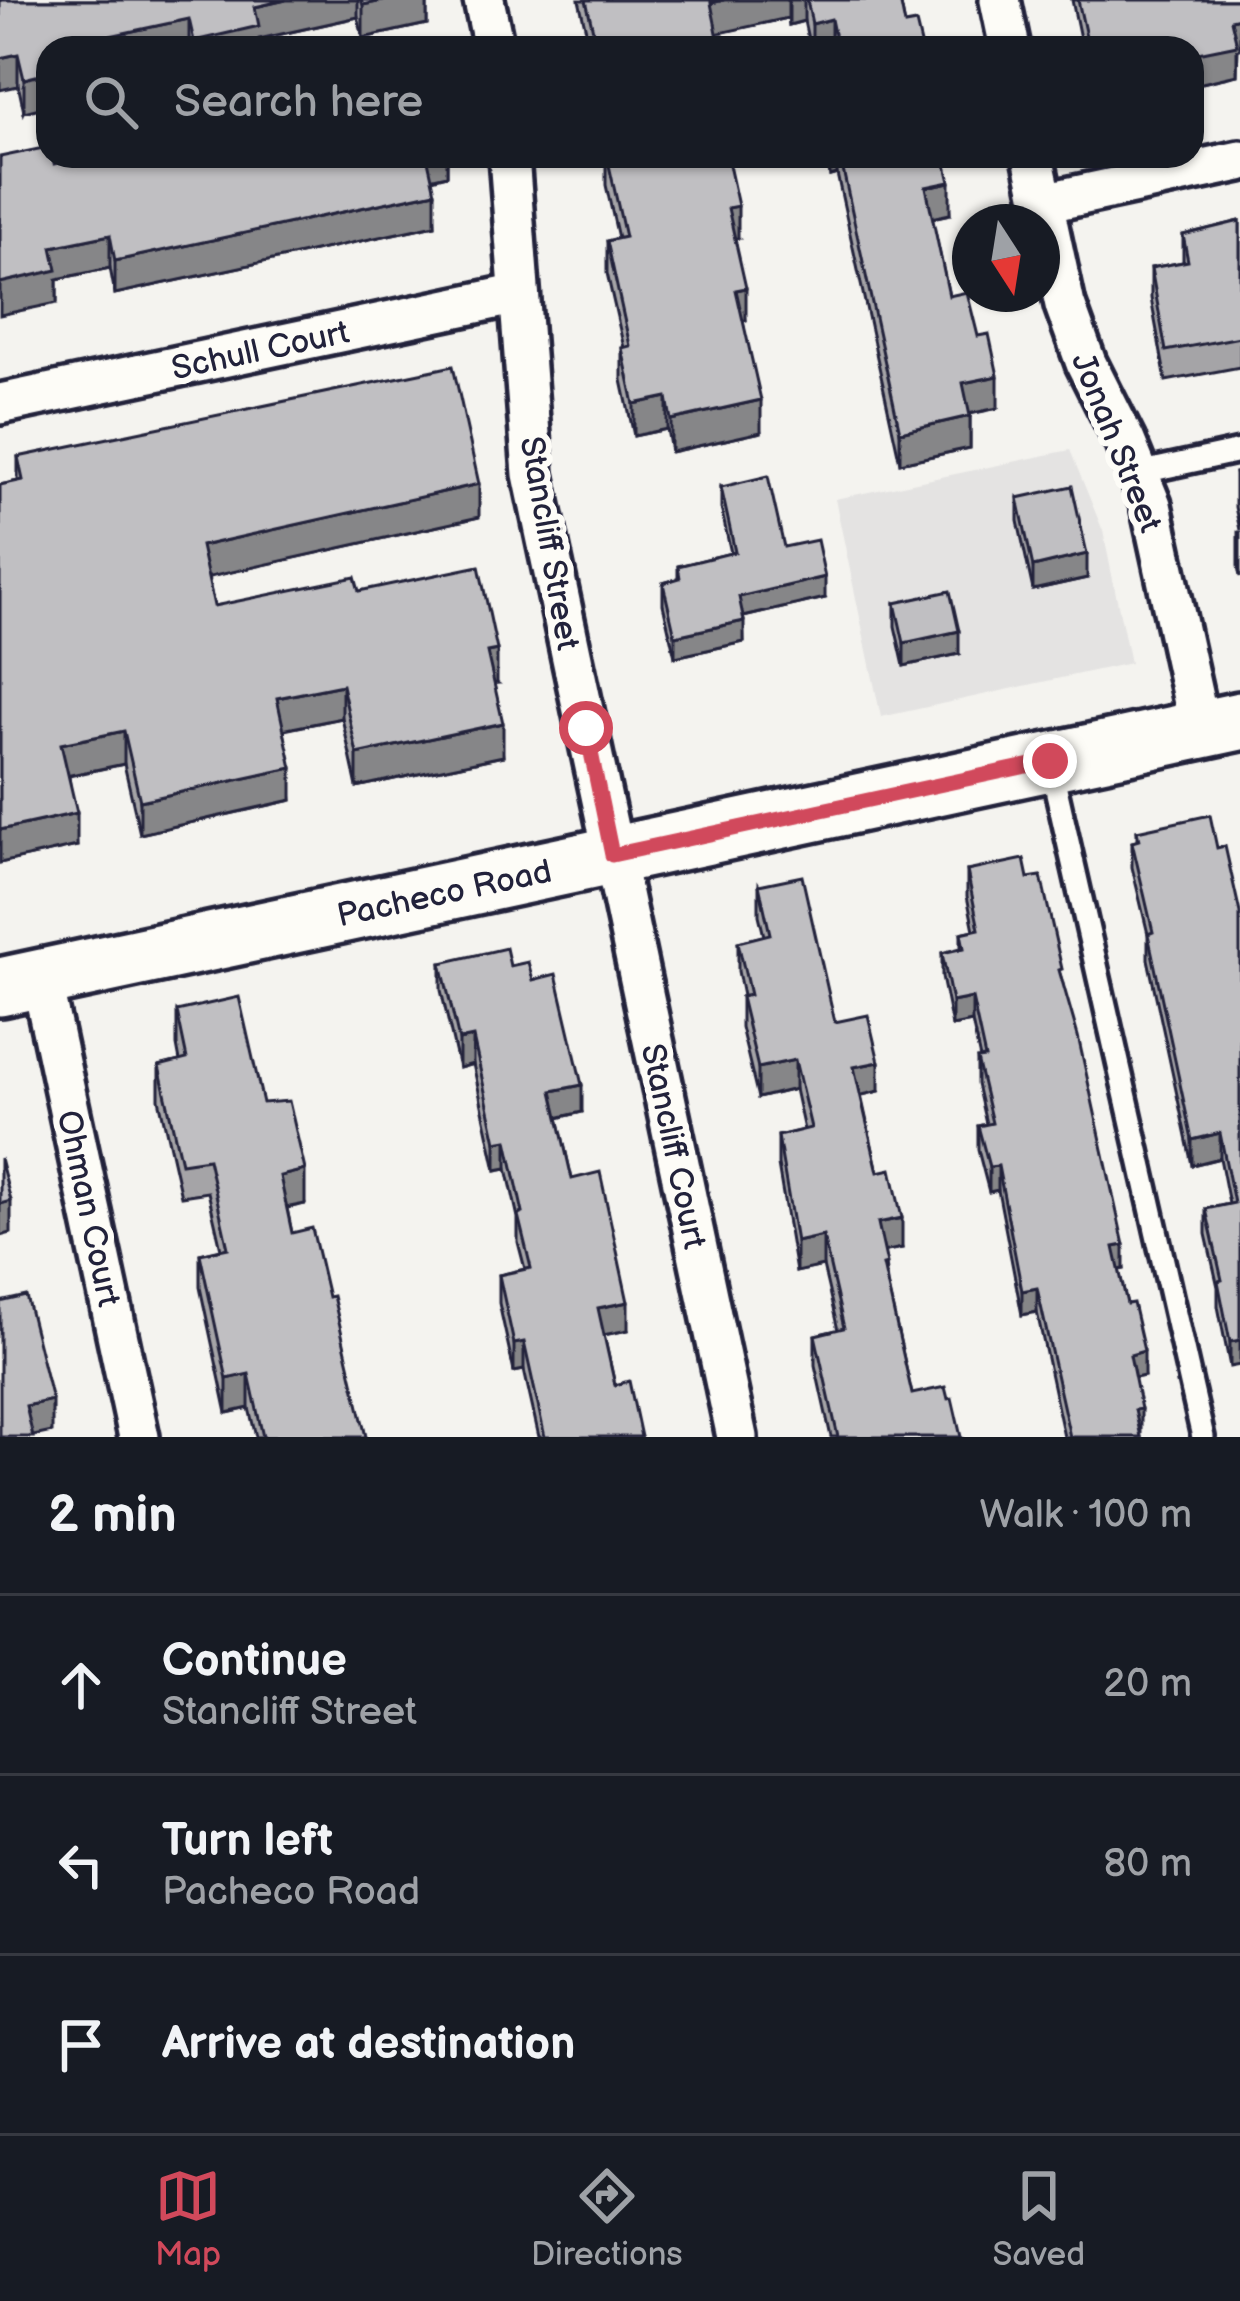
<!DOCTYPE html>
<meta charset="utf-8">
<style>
:root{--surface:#171b24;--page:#20242c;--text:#f1f3f6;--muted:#9ea1a6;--line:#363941;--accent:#d1495b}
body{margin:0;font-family:"Balsamiq Sans",sans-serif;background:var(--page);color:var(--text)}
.compass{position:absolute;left:952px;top:204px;width:108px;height:108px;border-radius:50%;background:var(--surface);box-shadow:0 3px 9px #0004;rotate:168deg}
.stop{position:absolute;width:36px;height:36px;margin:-27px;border:9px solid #d1495b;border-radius:50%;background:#fff}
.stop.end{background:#d1495b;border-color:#fff;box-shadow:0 3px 12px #0008}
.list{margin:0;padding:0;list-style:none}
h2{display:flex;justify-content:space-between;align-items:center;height:156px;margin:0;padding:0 48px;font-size:51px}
h2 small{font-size:39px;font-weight:400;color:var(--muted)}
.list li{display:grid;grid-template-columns:78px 1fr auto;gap:36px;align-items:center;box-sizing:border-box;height:180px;padding:0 48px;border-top:3px solid var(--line)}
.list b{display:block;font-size:45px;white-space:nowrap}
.list p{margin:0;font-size:39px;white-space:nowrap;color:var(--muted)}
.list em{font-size:39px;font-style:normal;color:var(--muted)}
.icon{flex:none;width:66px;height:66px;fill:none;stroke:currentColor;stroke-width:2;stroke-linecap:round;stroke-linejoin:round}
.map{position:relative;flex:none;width:1240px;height:1437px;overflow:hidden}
.search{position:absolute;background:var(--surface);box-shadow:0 3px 9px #0004;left:36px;right:36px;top:36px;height:132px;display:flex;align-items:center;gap:30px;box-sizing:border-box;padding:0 42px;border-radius:36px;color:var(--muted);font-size:45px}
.sheet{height:696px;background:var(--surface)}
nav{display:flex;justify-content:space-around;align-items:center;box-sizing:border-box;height:168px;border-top:3px solid var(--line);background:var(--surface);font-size:33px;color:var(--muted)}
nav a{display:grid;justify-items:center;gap:6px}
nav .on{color:var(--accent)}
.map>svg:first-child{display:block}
.built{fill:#e4e3e2}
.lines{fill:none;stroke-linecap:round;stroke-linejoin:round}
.lane-casing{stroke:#22223b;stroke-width:30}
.street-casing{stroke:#22223b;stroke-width:48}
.secondary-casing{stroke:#22223b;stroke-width:66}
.lane{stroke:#fdfcf7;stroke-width:21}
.street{stroke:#fdfcf7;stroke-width:39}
.secondary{stroke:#fdfcf7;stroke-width:57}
.wall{fill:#a5a4a7;stroke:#22223b;stroke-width:3}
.shaded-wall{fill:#868688;stroke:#22223b;stroke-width:3}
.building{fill:#c0bfc2;stroke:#22223b;stroke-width:3}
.route{stroke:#d1495b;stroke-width:15}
.labels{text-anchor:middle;stroke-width:12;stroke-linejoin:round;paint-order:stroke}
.street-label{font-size:33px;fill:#22223b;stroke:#fdfcf7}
</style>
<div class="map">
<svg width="1240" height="1437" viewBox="0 0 1240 1437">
<rect width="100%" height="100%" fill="#f4f3ef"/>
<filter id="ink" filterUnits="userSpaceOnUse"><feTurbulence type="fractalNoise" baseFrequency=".00833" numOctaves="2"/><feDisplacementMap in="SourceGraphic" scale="24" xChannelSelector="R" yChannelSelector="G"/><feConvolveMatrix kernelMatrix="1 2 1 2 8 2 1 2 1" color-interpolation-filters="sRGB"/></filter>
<g filter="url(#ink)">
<polygon class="built" points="1070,450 1103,531 1130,663 881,717 835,499"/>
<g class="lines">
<defs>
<g id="lane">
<polyline points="1138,473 1240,451"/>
<polyline points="1050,762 1203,1437"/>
</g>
<g id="street">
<polyline points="484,0 494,48"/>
<polyline points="1000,0 1010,48"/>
<polyline points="509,156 533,474 737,1437"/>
<polyline points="1033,156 1065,305 1086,363 1125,441 1151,505 1200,730"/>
<polyline points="1043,203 1240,161"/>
<polyline points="0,404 519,294"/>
<polyline points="41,978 139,1437"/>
</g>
<polyline id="secondary" points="0,987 1240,721"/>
</defs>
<use href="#lane" class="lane-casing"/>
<use href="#street" class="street-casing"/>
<use href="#secondary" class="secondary-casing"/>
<use href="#lane" class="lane"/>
<use href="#street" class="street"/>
<use href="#secondary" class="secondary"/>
</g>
<g class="wall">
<polygon points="0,0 427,0 427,24 363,38 358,17 259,39 259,48 48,48 24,112"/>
<polygon points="579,0 900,0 905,25 922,48 810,48 804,21 789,25 788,18 717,33 720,48 590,48"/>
<polygon points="1072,0 1240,0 1237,75 1193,85 1192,48 1082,48"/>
<polygon points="447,156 447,175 432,179 435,225 115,294 110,268 57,279 57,303 54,164"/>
<polygon points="606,156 738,238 735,238 746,320 743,321 761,432 671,452 667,429 634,436 622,380 622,348 624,348 607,273 607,241 618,238 606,185"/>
<polygon points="826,156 944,156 950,214 932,218 949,296 978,336 998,408 970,414 970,448 900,463 837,174 830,176"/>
<polygon points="1240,221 1240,367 1166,381 1151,298 1151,268 1183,262 1183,235"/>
<polygon points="18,457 479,517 208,577 214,606 359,591 497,683 494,683 503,756 357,787 342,718 284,730 292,800 140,834 124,764 69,776 77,846 0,863 0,485 18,481"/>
<polygon points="1240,472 1240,530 1235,507 1235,473"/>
<polygon points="721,487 784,547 825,598 743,617 744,642 675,657 663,604 663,583 678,579 678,566 731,553 721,508"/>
<polygon points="1018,498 1087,578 1033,590 1018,521"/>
<polygon points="1238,532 1240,532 1240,577 1238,566"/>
<polygon points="895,603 959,654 904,666 895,626"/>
<polygon points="1137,831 1217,848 1239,913 1230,1367 1218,1306 1218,1287 1206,1234 1206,1209 1229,1204 1220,1158 1192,1165 1148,959 1148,934 1132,867 1132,842 1137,841"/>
<polygon points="967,871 1028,878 1062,980 1124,1269 1119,1270 1144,1376 1134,1378 1141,1437 1064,1437 1037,1312 1022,1315 998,1190 989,1192 978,1150 978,1126 986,1124 977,1084 977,1059 980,1059 972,1022 952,1026 942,977 942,953 961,948 961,933 974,930 967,896"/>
<polygon points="759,885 835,1022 879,1091 861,1095 878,1172 902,1248 884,1251 887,1284 912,1394 961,1437 831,1437 815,1365 815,1335 838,1330 823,1266 796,1272 778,1165 778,1136 804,1130 795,1089 758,1098 741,1027 741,997 743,996 738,971 738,942 764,936 759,915"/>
<polygon points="441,963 510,966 533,980 582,1112 558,1118 572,1179 628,1330 604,1335 615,1385 641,1437 539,1437 524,1370 514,1372 499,1303 499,1275 525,1269 518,1242 518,1218 507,1168 496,1170 473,1064 459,1068 441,990"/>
<polygon points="177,1011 263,1103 305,1204 287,1208 292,1233 328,1297 366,1437 256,1437 249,1408 227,1413 200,1287 200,1254 221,1249 208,1192 181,1196 159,1099 159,1066 180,1061 177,1045"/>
</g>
<g class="shaded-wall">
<polygon points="286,0 358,0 358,17 259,39 259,48 194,48 194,41 255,7"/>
<polygon points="387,0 427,0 427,24 363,38 363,5"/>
<polygon points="724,0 788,0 788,18 711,35 711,3"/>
<polygon points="789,0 804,0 804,21 789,25"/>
<polygon points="1240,18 1240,49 1237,50 1237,75 1193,85 1193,54 1231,20"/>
<polygon points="189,19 189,48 81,48 81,42"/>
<polygon points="831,19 831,48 812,48 812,24"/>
<polygon points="1100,38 1100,48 1087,48 1087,41"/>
<polygon points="18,54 18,86 0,90 0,58"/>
<polygon points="48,73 48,106 24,112 24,79"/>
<polygon points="425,156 447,156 447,175 425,180"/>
<polygon points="830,156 837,156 837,174 830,176"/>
<polygon points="950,182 950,214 926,219 926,187"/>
<polygon points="435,192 435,225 115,294 115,261"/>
<polygon points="738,206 738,238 728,239 728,208"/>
<polygon points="110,235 110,268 57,279 57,303 0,315 0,283 52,247"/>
<polygon points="746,288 746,320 736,322 736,290"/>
<polygon points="998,376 998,408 963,415 963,383"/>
<polygon points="667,397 667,429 634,436 634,404"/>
<polygon points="761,400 761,432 671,452 671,420"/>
<polygon points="970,416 970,448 900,463 900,432"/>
<polygon points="479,484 479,517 201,579 201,546"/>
<polygon points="1087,554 1087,578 1033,590 1033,567"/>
<polygon points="825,577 825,598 739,618 739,597"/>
<polygon points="744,621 744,642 675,657 675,636"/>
<polygon points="959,631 959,654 904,666 904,643"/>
<polygon points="497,650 497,683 487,685 487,652"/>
<polygon points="342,685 342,718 277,731 277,698"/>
<polygon points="503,723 503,756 357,787 357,754"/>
<polygon points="124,731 124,764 61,777 61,744"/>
<polygon points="292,768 292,800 140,834 140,801"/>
<polygon points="77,813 77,846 0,863 0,830"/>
<polygon points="972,998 972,1022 952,1026 952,1002"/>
<polygon points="473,1037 473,1064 459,1068 459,1040"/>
<polygon points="795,1060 795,1089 758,1098 758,1068"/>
<polygon points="879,1062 879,1091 854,1097 854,1067"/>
<polygon points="582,1085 582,1112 552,1119 552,1091"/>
<polygon points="1220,1133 1220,1158 1192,1165 1192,1140"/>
<polygon points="507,1140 507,1168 496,1170 496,1142"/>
<polygon points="998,1166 998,1190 989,1192 989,1167"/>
<polygon points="305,1170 305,1204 280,1209 280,1176"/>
<polygon points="11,1201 11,1233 0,1236 0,1204"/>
<polygon points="902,1218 902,1248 878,1253 878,1223"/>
<polygon points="823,1236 823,1266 796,1272 796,1242"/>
<polygon points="1124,1245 1124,1269 1114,1271 1114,1247"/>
<polygon points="1037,1288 1037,1312 1022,1315 1022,1291"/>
<polygon points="628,1302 628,1330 598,1336 598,1308"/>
<polygon points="1240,1340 1240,1365 1230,1367 1230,1342"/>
<polygon points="524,1342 524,1370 514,1372 514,1344"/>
<polygon points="1144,1351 1144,1376 1130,1379 1130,1355"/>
<polygon points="249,1374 249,1408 227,1413 227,1379"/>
<polygon points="52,1400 52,1432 29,1437 26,1406"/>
<polygon points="1141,1409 1141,1433 1135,1434 1135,1410"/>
</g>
<g class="building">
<polygon points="0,0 286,0 255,7 259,26 194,41 189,19 81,42 83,48 48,48 48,73 24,79 18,54 0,58"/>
<polygon points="361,0 387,0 363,5"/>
<polygon points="586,0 724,0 711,3 720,48 597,48"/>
<polygon points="807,0 900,0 905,25 916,23 922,48 837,48 831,19 812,24"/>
<polygon points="1078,0 1240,0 1240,18 1231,20 1237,45 1193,54 1192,48 1103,48 1100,38 1087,41"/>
<polygon points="48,147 48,156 52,156 54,164 88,156 427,156 435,192 115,261 110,235 52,247 57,270 0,283 0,157"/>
<polygon points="607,156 727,156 738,206 728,208 746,288 736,290 761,400 671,420 667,397 634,404 622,348 630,346 607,241 625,237"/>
<polygon points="840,156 944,156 950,182 926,187 949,296 967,292 978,336 989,334 998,376 963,383 970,416 900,432"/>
<polygon points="1240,221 1240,337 1166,351 1151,268 1188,261 1183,235"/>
<polygon points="453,366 479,484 201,546 214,606 355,577 359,591 479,566 497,650 487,652 503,723 357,754 342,685 277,698 292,768 140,801 124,731 61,744 77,813 0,830 0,485 23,480 18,457"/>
<polygon points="1240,472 1240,497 1235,473"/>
<polygon points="768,476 784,547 817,540 825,577 739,597 744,621 675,636 663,583 680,578 678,566 735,552 721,487"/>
<polygon points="1072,486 1087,554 1033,567 1018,498"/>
<polygon points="950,591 959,631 904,643 895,603"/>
<polygon points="1210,815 1217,848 1225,846 1240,913 1240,1340 1230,1342 1218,1281 1222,1280 1206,1209 1234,1203 1220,1133 1192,1140 1148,934 1153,932 1132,842 1139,840 1137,831"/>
<polygon points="1024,859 1028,878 1041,876 1062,969 1059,970 1078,1036 1124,1245 1114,1247 1127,1304 1133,1303 1144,1351 1130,1355 1141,1409 1135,1410 1141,1437 1070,1437 1037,1288 1022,1291 998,1166 989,1167 978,1126 992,1123 977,1059 985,1058 972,998 952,1002 942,953 964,948 961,933 979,929 967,871"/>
<polygon points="802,876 835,1022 868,1015 879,1062 854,1067 878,1172 891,1169 902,1218 878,1223 887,1264 883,1265 912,1394 945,1387 948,1399 952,1398 961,1437 838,1437 815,1335 844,1328 823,1236 796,1242 778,1136 811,1128 795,1060 758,1068 741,997 750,995 738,942 770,934 759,885"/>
<polygon points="506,948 510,966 528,962 533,980 556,974 582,1085 552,1091 572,1179 600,1172 628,1302 598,1308 615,1385 629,1381 641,1437 545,1437 524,1342 514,1344 499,1275 531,1268 518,1215 523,1213 507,1140 496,1142 473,1037 459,1040 441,963"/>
<polygon points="239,997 263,1103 289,1101 305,1170 280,1176 292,1233 312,1228 328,1297 333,1296 366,1437 263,1437 249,1374 227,1379 200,1254 228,1248 208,1159 181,1163 159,1066 187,1059 177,1011"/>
<polygon points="0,1158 11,1201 0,1204"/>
<polygon points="26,1296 52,1400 26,1406 33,1437 0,1437 0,1302"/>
</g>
</g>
<g class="lines" filter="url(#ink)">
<polyline class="route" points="586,728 612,855 1050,761"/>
</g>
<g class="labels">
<g class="street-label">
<text transform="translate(260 349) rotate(-12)" y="12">Schull Court</text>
<text transform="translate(1118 442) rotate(68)" y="12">Jonah Street</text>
<text transform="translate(551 543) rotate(80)" y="12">Stancliff Street</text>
<text transform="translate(444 892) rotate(-12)" y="12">Pacheco Road</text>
<text transform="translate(675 1146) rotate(78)" y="12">Stancliff Court</text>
<text transform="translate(90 1208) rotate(78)" y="12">Ohman Court</text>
</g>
</g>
</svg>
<svg class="compass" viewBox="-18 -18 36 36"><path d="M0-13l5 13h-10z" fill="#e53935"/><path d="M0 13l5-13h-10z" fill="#9ea1a6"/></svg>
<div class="stop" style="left:586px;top:728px"></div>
<div class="stop end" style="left:1050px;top:761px"></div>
<div class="search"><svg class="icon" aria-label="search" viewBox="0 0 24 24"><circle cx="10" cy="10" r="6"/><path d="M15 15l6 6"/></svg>Search here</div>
</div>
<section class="sheet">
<h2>2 min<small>Walk · 100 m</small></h2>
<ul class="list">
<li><svg class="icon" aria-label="ahead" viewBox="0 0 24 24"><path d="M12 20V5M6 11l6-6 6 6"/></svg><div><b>Continue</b><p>Stancliff Street</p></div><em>20 m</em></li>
<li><svg class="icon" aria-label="left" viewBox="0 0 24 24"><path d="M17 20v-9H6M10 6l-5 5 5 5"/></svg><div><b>Turn left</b><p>Pacheco Road</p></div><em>80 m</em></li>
<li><svg class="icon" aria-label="arrive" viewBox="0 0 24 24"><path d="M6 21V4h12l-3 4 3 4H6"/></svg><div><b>Arrive at destination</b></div></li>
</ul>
</section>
<nav>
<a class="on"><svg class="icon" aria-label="map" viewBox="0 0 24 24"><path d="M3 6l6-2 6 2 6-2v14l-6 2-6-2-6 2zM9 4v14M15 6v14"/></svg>Map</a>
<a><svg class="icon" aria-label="directions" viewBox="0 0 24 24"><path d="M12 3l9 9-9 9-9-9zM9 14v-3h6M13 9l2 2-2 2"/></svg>Directions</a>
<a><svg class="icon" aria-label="saved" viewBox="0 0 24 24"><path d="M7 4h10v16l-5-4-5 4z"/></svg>Saved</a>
</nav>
